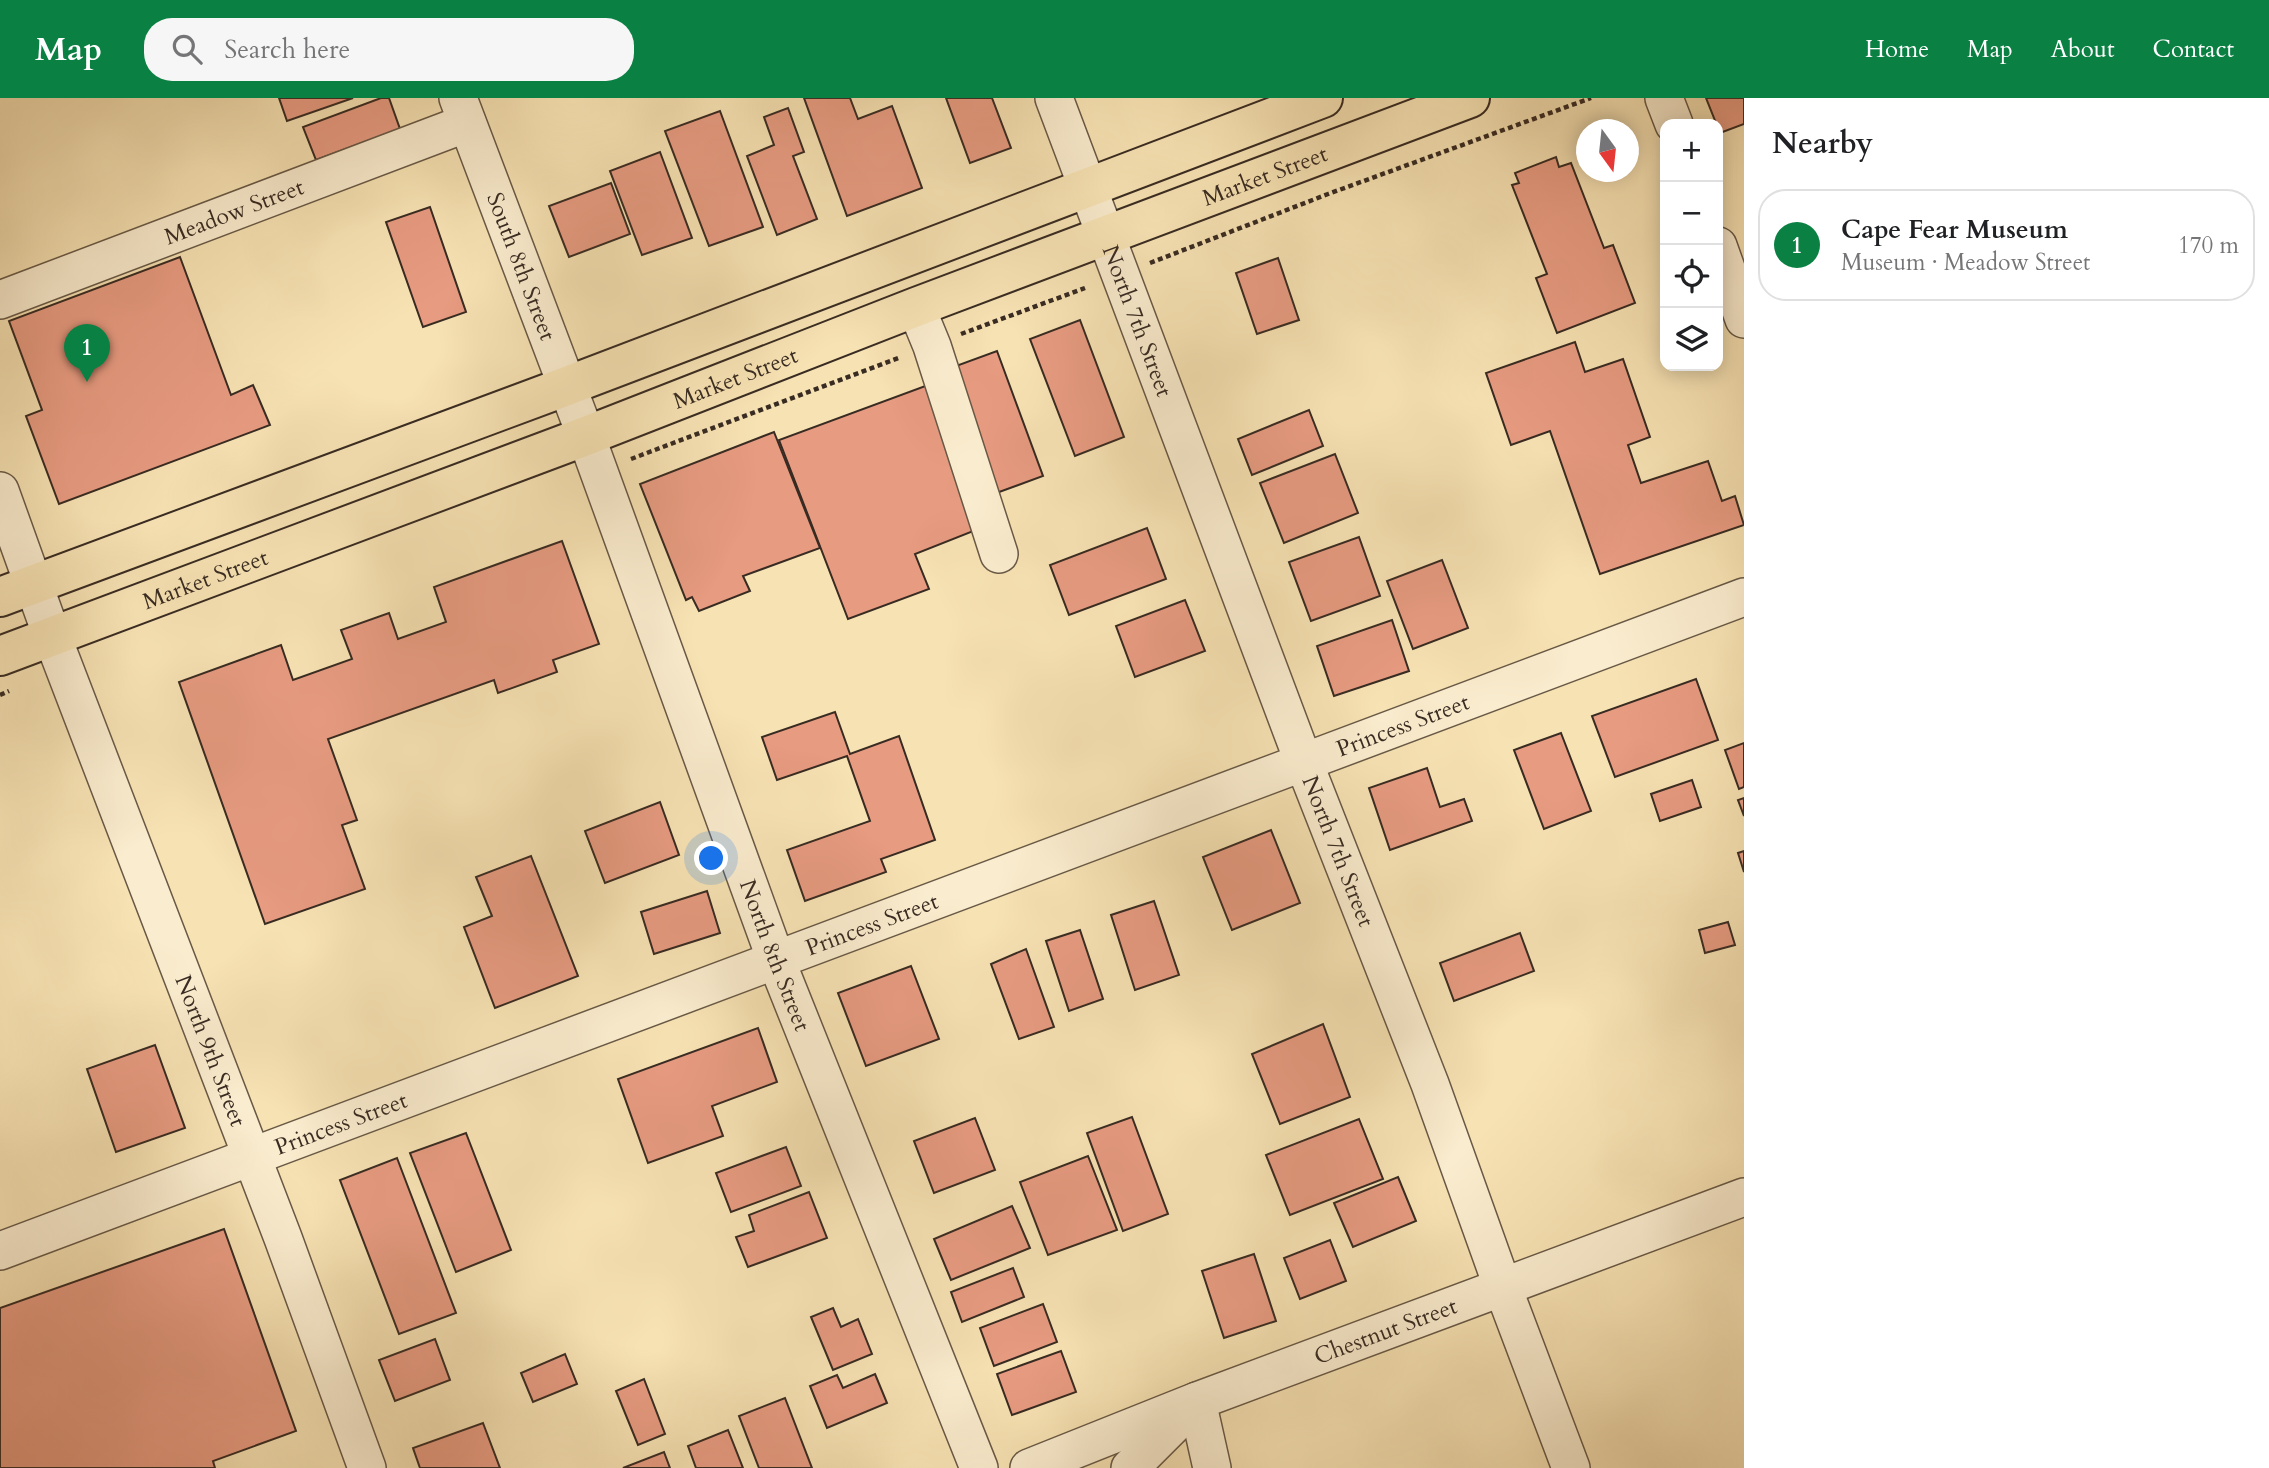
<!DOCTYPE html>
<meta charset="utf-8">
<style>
:root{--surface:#fff;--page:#f6f6f6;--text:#202124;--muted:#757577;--line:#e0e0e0;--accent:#0b8043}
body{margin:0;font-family:Cardo,serif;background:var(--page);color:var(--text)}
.controls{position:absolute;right:21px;top:21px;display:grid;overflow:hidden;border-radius:14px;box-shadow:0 4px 18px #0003}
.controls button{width:63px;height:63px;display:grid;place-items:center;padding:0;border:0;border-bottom:2px solid var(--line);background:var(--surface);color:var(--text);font:35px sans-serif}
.compass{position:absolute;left:1576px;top:21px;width:63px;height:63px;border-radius:50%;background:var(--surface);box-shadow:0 4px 18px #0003;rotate:165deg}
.you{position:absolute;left:712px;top:761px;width:24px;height:24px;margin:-18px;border:5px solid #fff;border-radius:50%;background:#1a73e8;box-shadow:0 0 0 10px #1a73e833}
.badge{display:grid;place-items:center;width:46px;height:46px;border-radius:50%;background:var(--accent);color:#fff;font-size:23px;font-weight:700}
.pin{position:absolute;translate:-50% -58px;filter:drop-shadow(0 2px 4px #0008)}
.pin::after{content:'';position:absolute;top:37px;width:24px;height:21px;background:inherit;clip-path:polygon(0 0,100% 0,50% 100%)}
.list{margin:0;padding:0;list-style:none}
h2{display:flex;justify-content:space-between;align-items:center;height:91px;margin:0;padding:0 28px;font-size:30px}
h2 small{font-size:23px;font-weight:400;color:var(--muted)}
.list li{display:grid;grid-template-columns:46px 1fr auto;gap:21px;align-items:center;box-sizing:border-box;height:112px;margin:0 14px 14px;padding:0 14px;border:2px solid var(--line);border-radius:28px}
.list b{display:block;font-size:26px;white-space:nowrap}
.list p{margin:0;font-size:23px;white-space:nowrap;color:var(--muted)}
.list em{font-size:23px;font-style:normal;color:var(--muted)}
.icon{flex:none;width:38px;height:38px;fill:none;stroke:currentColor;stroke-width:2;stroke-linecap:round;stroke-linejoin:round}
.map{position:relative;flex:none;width:1744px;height:1370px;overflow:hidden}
header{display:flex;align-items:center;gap:42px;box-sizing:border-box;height:98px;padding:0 35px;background:var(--accent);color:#fff}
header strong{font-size:33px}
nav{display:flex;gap:38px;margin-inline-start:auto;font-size:24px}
.search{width:490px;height:63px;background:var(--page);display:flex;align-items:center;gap:18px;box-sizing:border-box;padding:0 24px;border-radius:28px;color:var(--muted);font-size:26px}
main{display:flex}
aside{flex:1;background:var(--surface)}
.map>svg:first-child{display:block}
.building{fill:#e79b81;stroke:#382b22;stroke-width:2}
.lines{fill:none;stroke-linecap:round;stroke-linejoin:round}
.minor-casing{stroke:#685946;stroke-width:40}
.major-casing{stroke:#382b22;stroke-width:42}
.path{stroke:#382b22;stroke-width:4.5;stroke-dasharray:5 3.5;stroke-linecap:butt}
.minor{stroke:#faecce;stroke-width:37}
.major{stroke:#f7e2b3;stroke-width:38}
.labels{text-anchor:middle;stroke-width:7;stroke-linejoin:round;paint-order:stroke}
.street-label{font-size:23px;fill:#382b22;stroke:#faecce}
</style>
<header>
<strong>Map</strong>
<div class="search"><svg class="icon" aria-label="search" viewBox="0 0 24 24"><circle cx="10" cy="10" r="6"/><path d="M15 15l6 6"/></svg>Search here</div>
<nav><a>Home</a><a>Map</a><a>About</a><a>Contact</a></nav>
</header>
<main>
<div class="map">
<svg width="1744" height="1370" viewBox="0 0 1744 1370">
<rect width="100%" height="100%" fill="#f7e2b3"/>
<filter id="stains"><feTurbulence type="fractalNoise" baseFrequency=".00286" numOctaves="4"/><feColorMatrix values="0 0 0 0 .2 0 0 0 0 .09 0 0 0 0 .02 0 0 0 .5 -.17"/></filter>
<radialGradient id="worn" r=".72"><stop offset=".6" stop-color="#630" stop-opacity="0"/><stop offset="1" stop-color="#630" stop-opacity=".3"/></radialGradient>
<g class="building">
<polygon points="279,0 353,0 287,23"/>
<polygon points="381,0 389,0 400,31 316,62 303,29"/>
<polygon points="804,0 850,0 858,21 892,8 922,90 847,118"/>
<polygon points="946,0 992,0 1011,50 970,65"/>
<polygon points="1706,0 1744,0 1744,26 1720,35"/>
<polygon points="788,10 804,54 793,58 817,121 777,137 747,58 774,47 764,19"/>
<polygon points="720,13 763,129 709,148 665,33"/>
<polygon points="660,54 692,140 642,157 610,73"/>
<polygon points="1556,59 1559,69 1571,65 1604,150 1613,147 1635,205 1557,235 1536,180 1547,176 1512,87 1519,85 1515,75"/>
<polygon points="611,85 630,136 569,159 549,108"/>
<polygon points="430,109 466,214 423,229 386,124"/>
<polygon points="180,159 231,297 253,287 270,327 59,406 26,318 42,312 9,223"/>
<polygon points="1278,160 1299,222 1257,236 1236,175"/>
<polygon points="1080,222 1124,339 1075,358 1030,241"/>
<polygon points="1575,244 1585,274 1623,261 1650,339 1628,347 1641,385 1708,363 1722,403 1735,398 1744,427 1600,476 1550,333 1511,347 1486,275"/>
<polygon points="997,253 1043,378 991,397 945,272"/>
<polygon points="928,287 981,430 915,456 929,491 848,521 779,342"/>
<polygon points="1309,312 1323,348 1252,377 1238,341"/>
<polygon points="774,334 820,450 743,478 750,493 699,513 692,499 686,502 640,386"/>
<polygon points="1335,356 1358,415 1284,445 1260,385"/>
<polygon points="1147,430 1166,481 1069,517 1050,467"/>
<polygon points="1359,439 1380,498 1311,523 1289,464"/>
<polygon points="562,443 599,546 553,562 557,574 498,595 494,582 328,641 357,722 342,727 365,791 265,826 179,584 281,547 293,582 352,561 341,532 389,515 398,541 446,524 434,489"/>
<polygon points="1442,462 1468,530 1413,551 1387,483"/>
<polygon points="1185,502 1205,553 1135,579 1116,528"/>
<polygon points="1392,522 1409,573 1334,598 1317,548"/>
<polygon points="1696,581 1718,642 1615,679 1592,618"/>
<polygon points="835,614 850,656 899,638 935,742 881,761 886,774 805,803 787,752 870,723 847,658 777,682 762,639"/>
<polygon points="1561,635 1591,713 1544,731 1514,652"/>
<polygon points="1744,645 1744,689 1739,691 1725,652"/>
<polygon points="1427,670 1440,709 1464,701 1472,723 1390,752 1369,690"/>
<polygon points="1692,682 1701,709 1660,723 1651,696"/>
<polygon points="1744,700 1744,718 1738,702"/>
<polygon points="660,704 679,757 605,785 585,733"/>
<polygon points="1271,732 1300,805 1232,832 1203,759"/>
<polygon points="1744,753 1744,774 1738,755"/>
<polygon points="531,758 578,878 495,910 464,829 492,818 476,779"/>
<polygon points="707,793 720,835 654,856 641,814"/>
<polygon points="1154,803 1179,877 1135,892 1111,817"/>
<polygon points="1728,824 1735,847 1705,855 1699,832"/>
<polygon points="1080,832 1103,901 1069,913 1046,843"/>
<polygon points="1520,835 1534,873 1454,903 1440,865"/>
<polygon points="1026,851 1054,929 1019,941 991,866"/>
<polygon points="911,868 939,941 866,968 838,895"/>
<polygon points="1323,926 1350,999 1280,1026 1252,956"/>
<polygon points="758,930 777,984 712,1008 723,1038 648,1065 618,981"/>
<polygon points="155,947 185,1030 116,1054 87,971"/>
<polygon points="1132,1019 1168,1116 1123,1133 1087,1035"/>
<polygon points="975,1020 995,1072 934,1095 914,1043"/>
<polygon points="1359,1021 1383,1081 1290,1117 1266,1057"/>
<polygon points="466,1035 511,1152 456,1174 410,1055"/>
<polygon points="786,1049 801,1088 731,1114 716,1075"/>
<polygon points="1088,1058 1117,1132 1048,1157 1020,1084"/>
<polygon points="397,1060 456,1215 399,1236 340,1082"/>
<polygon points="1398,1079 1416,1123 1353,1149 1334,1105"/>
<polygon points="809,1094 827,1140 748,1169 736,1139 754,1133 749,1117"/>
<polygon points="1012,1108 1030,1150 951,1182 934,1141"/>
<polygon points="224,1131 296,1333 213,1363 215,1370 0,1370 0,1210"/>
<polygon points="1330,1142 1346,1183 1300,1201 1284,1160"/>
<polygon points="1254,1156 1276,1223 1224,1240 1202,1173"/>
<polygon points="1013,1170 1024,1199 962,1224 951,1194"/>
<polygon points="1043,1206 1057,1244 994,1268 980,1230"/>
<polygon points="833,1210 841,1229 858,1221 872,1256 833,1272 811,1219"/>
<polygon points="435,1241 450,1282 395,1303 379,1262"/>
<polygon points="1061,1253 1076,1294 1012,1317 997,1276"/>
<polygon points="565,1256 577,1286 533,1304 521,1275"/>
<polygon points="875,1276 887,1305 827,1330 810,1288 837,1277 843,1290"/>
<polygon points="644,1281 665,1336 638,1347 616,1293"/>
<polygon points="785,1300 812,1370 759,1370 739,1318"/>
<polygon points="483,1325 500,1370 420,1370 413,1350"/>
<polygon points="728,1332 743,1370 696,1370 688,1348"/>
<polygon points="664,1354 670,1370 623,1370"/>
</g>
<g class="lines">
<defs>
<g id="minor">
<path id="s1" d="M458 0 586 338 776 862 979 1370"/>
<path id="s2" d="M1054 0 1304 665 1430 986 1503 1190 1571 1370"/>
<polyline points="1664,0 1674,26"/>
<polyline points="1718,148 1744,221"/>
<path id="s3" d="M0 202 467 25"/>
<polyline points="916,209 932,248 999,456"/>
<path id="s4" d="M0 393 52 538 283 1140 367 1370"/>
<path id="s5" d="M0 1153 1744 499"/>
<polyline points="1197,1303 1212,1370"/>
<path id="s6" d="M1029 1370 1197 1303 1744 1099"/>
<polyline points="1130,1370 1187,1313"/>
</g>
<g id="major">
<polyline points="0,499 567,288 1323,0"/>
<path id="s7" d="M0 558 586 338 916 209 1470 0"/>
</g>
</defs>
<use href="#minor" class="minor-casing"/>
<use href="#major" class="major-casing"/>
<g class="path">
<polyline points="1150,165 1328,96 1591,0"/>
<polyline points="961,236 1085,190"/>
<polyline points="631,361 901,259"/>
<polyline points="0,597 9,593"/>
</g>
<use href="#minor" class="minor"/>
<use href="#major" class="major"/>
</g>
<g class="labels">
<g class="street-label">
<text dy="8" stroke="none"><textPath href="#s7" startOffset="1353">Market Street</textPath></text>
<text dy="8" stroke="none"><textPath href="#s3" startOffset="250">Meadow Street</textPath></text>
<text dy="8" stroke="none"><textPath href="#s1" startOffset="180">South 8th Street</textPath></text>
<text dy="8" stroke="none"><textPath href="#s2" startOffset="238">North 7th Street</textPath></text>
<text dy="8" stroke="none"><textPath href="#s7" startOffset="786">Market Street</textPath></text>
<text dy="8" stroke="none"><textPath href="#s7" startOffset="219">Market Street</textPath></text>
<text dy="8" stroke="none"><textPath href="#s5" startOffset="1498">Princess Street</textPath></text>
<text dy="8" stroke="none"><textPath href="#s2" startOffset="805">North 7th Street</textPath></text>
<text dy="8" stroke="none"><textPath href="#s5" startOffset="931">Princess Street</textPath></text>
<text dy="8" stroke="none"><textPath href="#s1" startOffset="914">North 8th Street</textPath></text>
<text dy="8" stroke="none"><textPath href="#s4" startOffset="598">North 9th Street</textPath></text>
<text dy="8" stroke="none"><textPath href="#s5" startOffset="364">Princess Street</textPath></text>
<text dy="8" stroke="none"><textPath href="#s6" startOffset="382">Chestnut Street</textPath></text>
</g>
</g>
<rect width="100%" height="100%" filter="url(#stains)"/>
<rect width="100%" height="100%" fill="url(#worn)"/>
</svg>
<div class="controls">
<button>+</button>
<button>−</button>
<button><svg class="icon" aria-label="locate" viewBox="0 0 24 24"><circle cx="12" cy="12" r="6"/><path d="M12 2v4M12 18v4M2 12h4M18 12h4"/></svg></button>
<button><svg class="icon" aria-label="layers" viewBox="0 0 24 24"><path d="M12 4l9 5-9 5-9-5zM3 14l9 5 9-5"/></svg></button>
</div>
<svg class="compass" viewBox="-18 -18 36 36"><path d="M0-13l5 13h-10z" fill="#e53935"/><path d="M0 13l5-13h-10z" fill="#757577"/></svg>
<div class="you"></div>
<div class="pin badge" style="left:87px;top:284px">1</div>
</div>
<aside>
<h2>Nearby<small></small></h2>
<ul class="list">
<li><span class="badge">1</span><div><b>Cape Fear Museum</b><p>Museum · Meadow Street</p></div><em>170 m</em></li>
</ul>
</aside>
</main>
